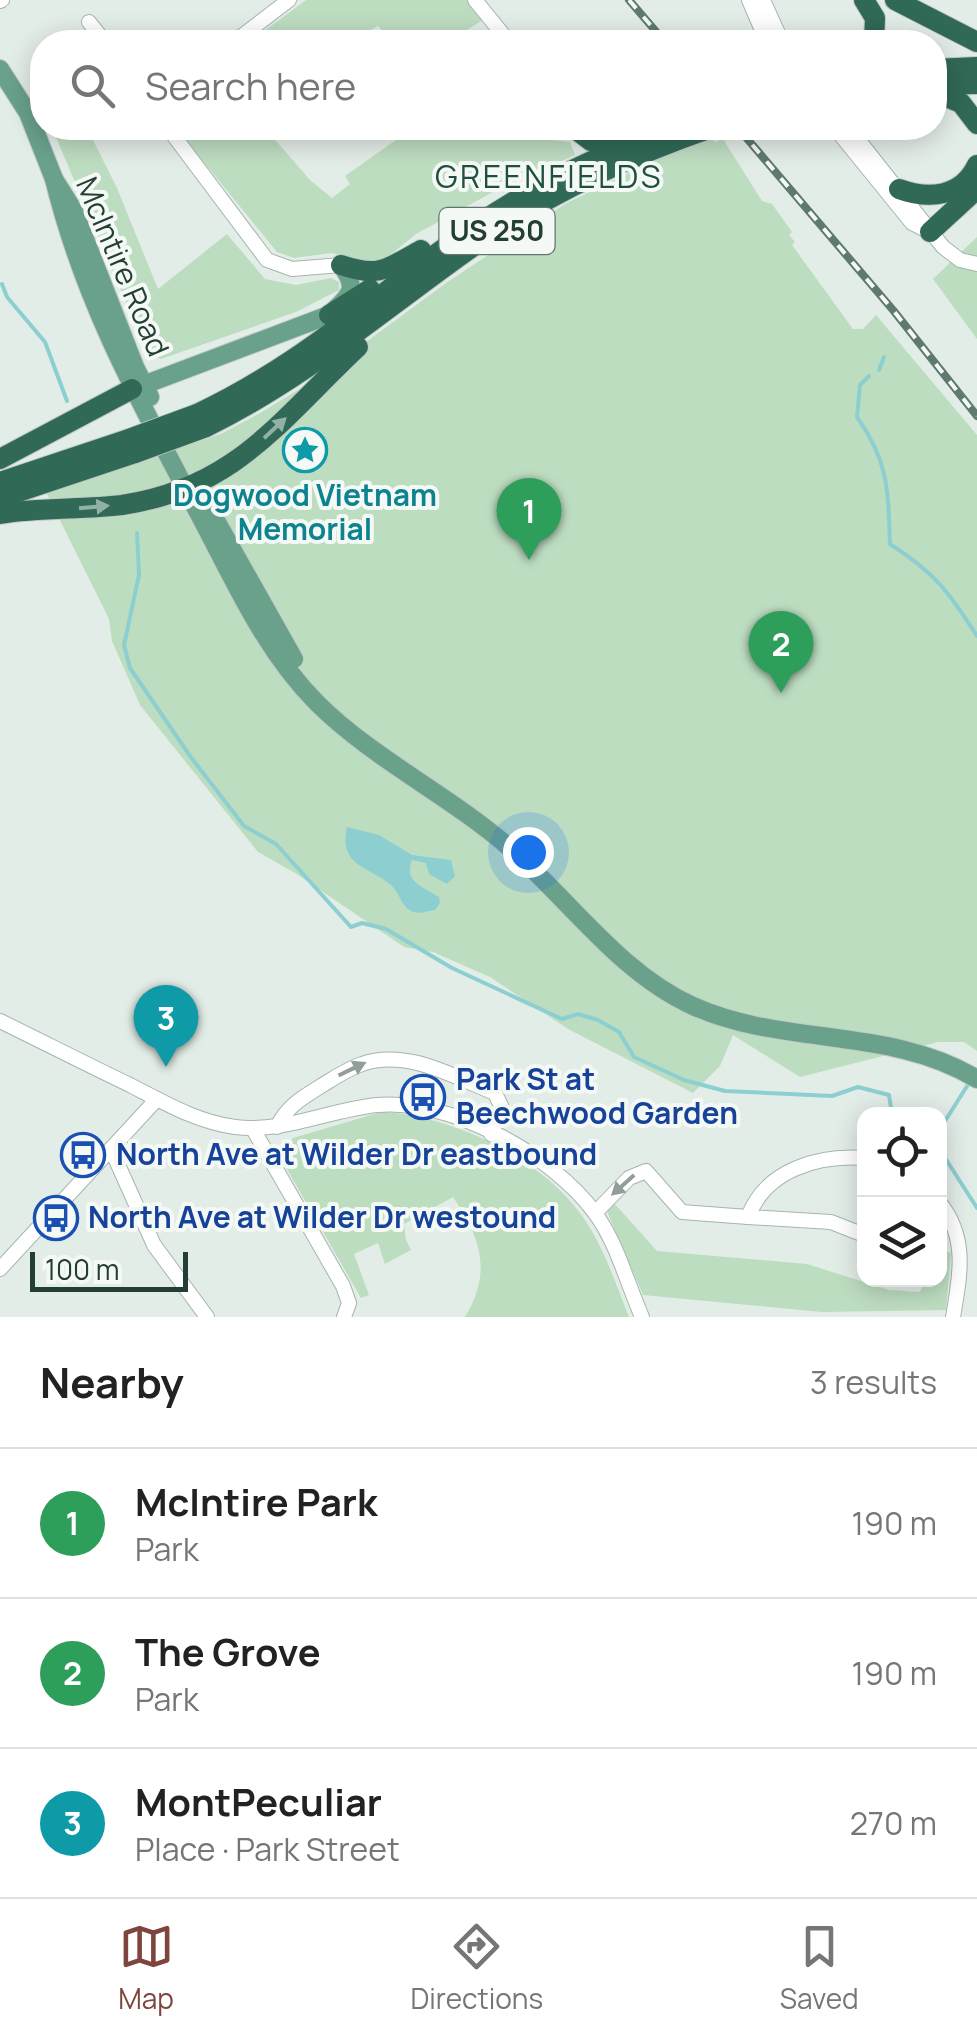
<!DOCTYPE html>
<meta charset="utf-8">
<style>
:root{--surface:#fff;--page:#f2f2f2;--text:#222;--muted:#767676;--line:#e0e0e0;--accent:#7e453e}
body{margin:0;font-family:Manrope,sans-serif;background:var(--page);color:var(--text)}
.controls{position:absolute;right:30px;bottom:30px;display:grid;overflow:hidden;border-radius:20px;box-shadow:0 5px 25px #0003}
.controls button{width:90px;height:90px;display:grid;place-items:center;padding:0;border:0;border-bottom:2px solid var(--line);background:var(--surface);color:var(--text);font:50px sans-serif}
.scale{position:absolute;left:30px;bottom:25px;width:158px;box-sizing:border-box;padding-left:10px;border:5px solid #233e33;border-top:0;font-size:28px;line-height:35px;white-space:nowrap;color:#233e33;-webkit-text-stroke:8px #f4f9f6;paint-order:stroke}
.you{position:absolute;left:528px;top:852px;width:35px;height:35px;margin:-25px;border:8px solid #fff;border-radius:50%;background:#1a73e8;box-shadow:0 0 0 15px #1a73e833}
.badge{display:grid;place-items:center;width:65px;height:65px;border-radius:50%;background:var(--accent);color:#fff;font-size:32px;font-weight:700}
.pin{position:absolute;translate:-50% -82px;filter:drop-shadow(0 2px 5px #0008)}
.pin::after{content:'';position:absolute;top:52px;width:35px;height:30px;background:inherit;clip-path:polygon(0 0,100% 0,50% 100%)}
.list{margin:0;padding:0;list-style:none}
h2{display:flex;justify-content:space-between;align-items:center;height:130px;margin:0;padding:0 40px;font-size:42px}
h2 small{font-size:32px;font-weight:400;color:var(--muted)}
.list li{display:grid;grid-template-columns:65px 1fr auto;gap:30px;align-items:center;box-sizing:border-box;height:150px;padding:0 40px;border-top:2px solid var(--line)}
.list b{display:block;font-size:38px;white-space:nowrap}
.list p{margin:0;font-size:32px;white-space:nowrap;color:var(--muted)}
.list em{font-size:32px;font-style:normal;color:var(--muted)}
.icon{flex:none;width:55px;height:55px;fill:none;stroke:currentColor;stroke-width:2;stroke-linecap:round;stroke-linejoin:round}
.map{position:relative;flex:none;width:977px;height:1317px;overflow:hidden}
.search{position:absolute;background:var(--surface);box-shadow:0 5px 25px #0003;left:30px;right:30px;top:30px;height:110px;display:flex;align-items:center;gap:25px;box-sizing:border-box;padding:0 35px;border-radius:40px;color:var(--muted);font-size:38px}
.sheet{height:580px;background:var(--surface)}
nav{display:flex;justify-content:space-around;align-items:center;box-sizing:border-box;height:140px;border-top:2px solid var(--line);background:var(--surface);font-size:28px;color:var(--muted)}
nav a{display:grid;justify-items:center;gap:5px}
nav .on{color:var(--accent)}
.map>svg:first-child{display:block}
.green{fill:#bdddc1}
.water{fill:#8dcfd0}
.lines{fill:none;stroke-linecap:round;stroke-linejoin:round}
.stream{stroke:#8dcfd0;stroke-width:4}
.minor-casing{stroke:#a6b5ad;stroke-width:16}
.major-casing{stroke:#c1c9c6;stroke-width:20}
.highway-casing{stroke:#c1c9c6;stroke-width:22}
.minor{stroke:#fff;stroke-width:14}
.major{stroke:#69a18b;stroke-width:18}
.highway{stroke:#306956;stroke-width:20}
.rail-casing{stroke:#5e796e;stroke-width:8}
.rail{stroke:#f4f9f6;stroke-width:4;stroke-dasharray:11;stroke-linecap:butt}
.highway-bridge-casing{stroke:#c1c9c6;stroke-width:22;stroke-linecap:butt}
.highway-bridge{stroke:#306956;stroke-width:20}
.oneway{fill:#92b1a6}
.oneway2{fill:#919e99}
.labels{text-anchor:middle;stroke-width:8;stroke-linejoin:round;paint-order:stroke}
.shield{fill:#f4f9f6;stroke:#62766e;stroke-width:2.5}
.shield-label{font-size:28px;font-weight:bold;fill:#233e33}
.street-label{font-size:30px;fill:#233e33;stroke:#f4f9f6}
.culture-label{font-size:30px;font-weight:bold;fill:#0d838f;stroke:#f4f9f6}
.transit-label{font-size:30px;font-weight:bold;fill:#164399;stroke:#f4f9f6;text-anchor:start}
.neighbourhood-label{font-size:32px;letter-spacing:2.5px;fill:#1f4f3d;stroke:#f4f9f6}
</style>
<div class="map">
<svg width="977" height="1317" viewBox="0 0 977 1317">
<rect width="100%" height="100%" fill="#e3ede7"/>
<g class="green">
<polygon points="306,0 467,0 483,20 457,36 438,31 416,42 393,42 378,26 347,42 262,42 257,37 263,32"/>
<polygon points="52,128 87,128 117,188 158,289 227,234 265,279 296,285 331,278 339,282 339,290 296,312 161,359 148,354"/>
<polygon points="176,128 275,128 270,134 310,180 332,198 350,184 345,176 413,128 435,128 447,140 482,128 536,128 544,139 570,142 575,155 493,192 416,234 384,260 371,262 331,253 294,258 277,252"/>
<polygon points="708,134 715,142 723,139 762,201 772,204 792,232 789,235 795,242 792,245 853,329 863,329 876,315 977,435 977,1051 964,1042 938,1042 800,1077 733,1035 720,1066 693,1093 568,1029 490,977 433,952 404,947 295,873 258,852 140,705 112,641 109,619 45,490 221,434 260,413 313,381 446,283 565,204"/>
<polygon points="977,237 977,339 933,279"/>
<path d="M381 1112C449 1114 540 1158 580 1213 603 1244 615 1282 629 1317H465C493 1271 480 1237 453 1197L404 1224 406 1240 411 1250 385 1264 378 1243 354 1254 369 1295 361 1298 284 1164 291 1160 284 1151 293 1138Z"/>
<polygon points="614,1203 657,1251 807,1264 889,1290 920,1292 925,1280 940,1280 940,1249 951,1253 946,1310 822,1312 643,1295 606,1209"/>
</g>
<path class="water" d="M347 827 379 835 412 855 451 860 455 876 447 884 429 874 426 863 412 860C403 882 424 887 439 897L440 903 435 910C427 911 419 915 411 911 401 906 400 894 392 886 372 867 338 868 347 827Z"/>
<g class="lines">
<g class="stream">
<polyline points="2,284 7,297 45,342 67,401"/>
<polyline points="879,370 884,357"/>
<path d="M869 376 860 385 857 417C889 462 888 491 890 544 935 573 949 592 977 636"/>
<polyline points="137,533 139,575 124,645 130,668 190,756 244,826 276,844 351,927 362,923 386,929 452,968 562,1019 578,1014 598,1020 619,1032 634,1057 684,1080 725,1091 832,1096 858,1087 889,1095 892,1114"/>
<polyline points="940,1129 969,1083"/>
<polyline points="940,1150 977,1208"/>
</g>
<defs>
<g id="minor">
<polyline points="475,0 509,42"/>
<polyline points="749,0 767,42"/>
<polyline points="763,0 782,42"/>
<polyline points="0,1 2,0"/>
<polyline points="89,22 105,42"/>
<polyline points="234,42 289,0"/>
<polyline points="168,128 267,260 292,269 341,265"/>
<polyline points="835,128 912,223 930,232"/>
<polyline points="849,128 943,247 960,260 977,264"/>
<path d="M0 1021C43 1042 86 1064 130 1085 163 1102 197 1122 235 1127 284 1133 329 1110 377 1105 450 1098 553 1155 595 1213 617 1243 627 1283 642 1317"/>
<path d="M277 1127C287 1106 302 1098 321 1086 334 1078 347 1069 362 1064 406 1048 454 1077 495 1093L502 1108 491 1134"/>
<polyline points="253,1129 343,1286 349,1303 344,1317"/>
<polyline points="111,1149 154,1245 207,1317"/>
<path d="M864 1158C819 1155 766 1169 748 1217L831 1222 864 1235"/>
<path d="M940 1203C968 1238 960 1276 953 1317"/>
<polyline points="595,1213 629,1178 646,1171 682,1212 748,1217"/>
<polyline points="0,1269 157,1099"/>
</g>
<g id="major">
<polyline points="0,69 28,113 54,179 74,211 135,367 150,397"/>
<path d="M54 179C84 303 142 406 201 518 235 582 265 651 317 703 373 759 451 796 511 849 570 901 620 973 693 1006 784 1047 890 1026 977 1079"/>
<path d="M133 389 329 315C349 296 360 290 341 265"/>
<polyline points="209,508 294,659"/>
</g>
<g id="highway">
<polyline points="864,0 875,18 874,42"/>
<polyline points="895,0 977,42"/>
<polyline points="934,69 977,67"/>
<polyline points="934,85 977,84"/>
<polyline points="934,92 961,103 977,124"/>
<polyline points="574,128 591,141 638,131"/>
<path d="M899 189C929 200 962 197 977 165"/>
<polyline points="930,232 977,189"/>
<path d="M341 265C379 278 387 269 421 250"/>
<polyline points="329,315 370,289"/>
<path d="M197 414C304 364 381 290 477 225 536 184 602 155 669 128"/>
<path d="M206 427C306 378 388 306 478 243 549 193 630 156 711 128"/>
<polyline points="0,459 132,389"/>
<polyline points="0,482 129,439"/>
<polyline points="0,498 135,453"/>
<path d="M0 514C40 507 81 510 122 505 236 488 280 420 358 347"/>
</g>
</defs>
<use href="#minor" class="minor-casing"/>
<use href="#major" class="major-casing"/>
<use href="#highway" class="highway-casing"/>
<use href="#minor" class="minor"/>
<use href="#major" class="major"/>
<use href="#highway" class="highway"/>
<defs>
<g id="rail">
<polyline points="629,0 665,42"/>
<polyline points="738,128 893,310 977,416"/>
</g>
</defs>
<use href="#rail" class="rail-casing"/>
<use href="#rail" class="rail"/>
<defs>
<g id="highway-bridge">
<polyline points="129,439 197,414"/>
<polyline points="135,453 206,427"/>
</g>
</defs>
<use href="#highway-bridge" class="highway-bridge-casing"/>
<use href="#highway-bridge" class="highway-bridge"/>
</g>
<defs><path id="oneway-solid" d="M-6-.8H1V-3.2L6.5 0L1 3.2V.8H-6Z" transform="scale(2.5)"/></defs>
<g class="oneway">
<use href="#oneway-solid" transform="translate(275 428) rotate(-43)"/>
<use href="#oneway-solid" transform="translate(94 507) rotate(-5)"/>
</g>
<g class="oneway2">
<use href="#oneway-solid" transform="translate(352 1069) rotate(-26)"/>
<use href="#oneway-solid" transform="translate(623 1185) rotate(138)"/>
</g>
<defs>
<symbol id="sight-ring" viewBox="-11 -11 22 22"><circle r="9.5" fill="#f4f9f6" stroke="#0f9aa8" stroke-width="1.5"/><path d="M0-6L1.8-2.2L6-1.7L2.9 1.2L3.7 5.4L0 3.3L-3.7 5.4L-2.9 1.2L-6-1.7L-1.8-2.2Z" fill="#0f9aa8"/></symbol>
<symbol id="bus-ring" viewBox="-11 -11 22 22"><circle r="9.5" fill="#f4f9f6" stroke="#1a4fb4" stroke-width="1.5"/><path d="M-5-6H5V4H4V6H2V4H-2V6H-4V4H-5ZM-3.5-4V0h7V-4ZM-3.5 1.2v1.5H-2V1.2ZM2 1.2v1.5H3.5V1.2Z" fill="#1a4fb4"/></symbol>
</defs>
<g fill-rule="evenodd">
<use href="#sight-ring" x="280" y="425" width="50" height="50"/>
<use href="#bus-ring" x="398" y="1072" width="50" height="50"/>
<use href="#bus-ring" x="58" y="1130" width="50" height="50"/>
<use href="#bus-ring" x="31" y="1193" width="50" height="50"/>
</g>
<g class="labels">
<rect class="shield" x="439.5" y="208" width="115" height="46" rx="8"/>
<g class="shield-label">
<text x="497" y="241">US 250</text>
</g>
<g class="street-label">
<text transform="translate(122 267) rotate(67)" y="10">McIntire Road</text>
</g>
<g class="culture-label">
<text x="305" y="506">Dogwood Vietnam<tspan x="305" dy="34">Memorial</tspan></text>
</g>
<g class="transit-label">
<text x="456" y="1090">Park St at<tspan x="456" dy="34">Beechwood Garden</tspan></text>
<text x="116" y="1165">North Ave at Wilder Dr eastbound</text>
<text x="88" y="1228">North Ave at Wilder Dr westound</text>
</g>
<g class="neighbourhood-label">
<text x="549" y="188">GREENFIELDS</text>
</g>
</g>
</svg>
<div class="controls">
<button><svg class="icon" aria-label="locate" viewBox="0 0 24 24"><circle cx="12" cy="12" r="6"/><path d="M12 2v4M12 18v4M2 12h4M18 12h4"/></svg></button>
<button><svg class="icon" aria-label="layers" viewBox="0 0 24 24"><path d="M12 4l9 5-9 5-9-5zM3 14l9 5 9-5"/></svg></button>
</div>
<div class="scale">100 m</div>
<div class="you"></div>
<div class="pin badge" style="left:529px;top:560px;background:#2e9e5b">1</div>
<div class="pin badge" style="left:781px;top:693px;background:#2e9e5b">2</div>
<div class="pin badge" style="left:166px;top:1067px;background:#0f9aa8">3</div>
<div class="search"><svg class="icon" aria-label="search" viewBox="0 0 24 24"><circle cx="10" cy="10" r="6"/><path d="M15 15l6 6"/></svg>Search here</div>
</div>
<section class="sheet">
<h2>Nearby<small>3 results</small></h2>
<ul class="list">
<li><span class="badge" style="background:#2e9e5b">1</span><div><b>McIntire Park</b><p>Park</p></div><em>190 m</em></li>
<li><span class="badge" style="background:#2e9e5b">2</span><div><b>The Grove</b><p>Park</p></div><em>190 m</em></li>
<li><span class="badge" style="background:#0f9aa8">3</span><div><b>MontPeculiar</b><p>Place · Park Street</p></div><em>270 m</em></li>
</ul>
</section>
<nav>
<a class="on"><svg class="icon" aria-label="map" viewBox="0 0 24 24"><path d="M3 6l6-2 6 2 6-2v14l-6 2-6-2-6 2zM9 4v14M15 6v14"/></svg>Map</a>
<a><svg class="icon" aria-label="directions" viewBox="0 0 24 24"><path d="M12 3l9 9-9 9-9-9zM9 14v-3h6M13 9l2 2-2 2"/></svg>Directions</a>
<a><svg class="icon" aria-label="saved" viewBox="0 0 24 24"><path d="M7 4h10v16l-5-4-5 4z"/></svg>Saved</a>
</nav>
